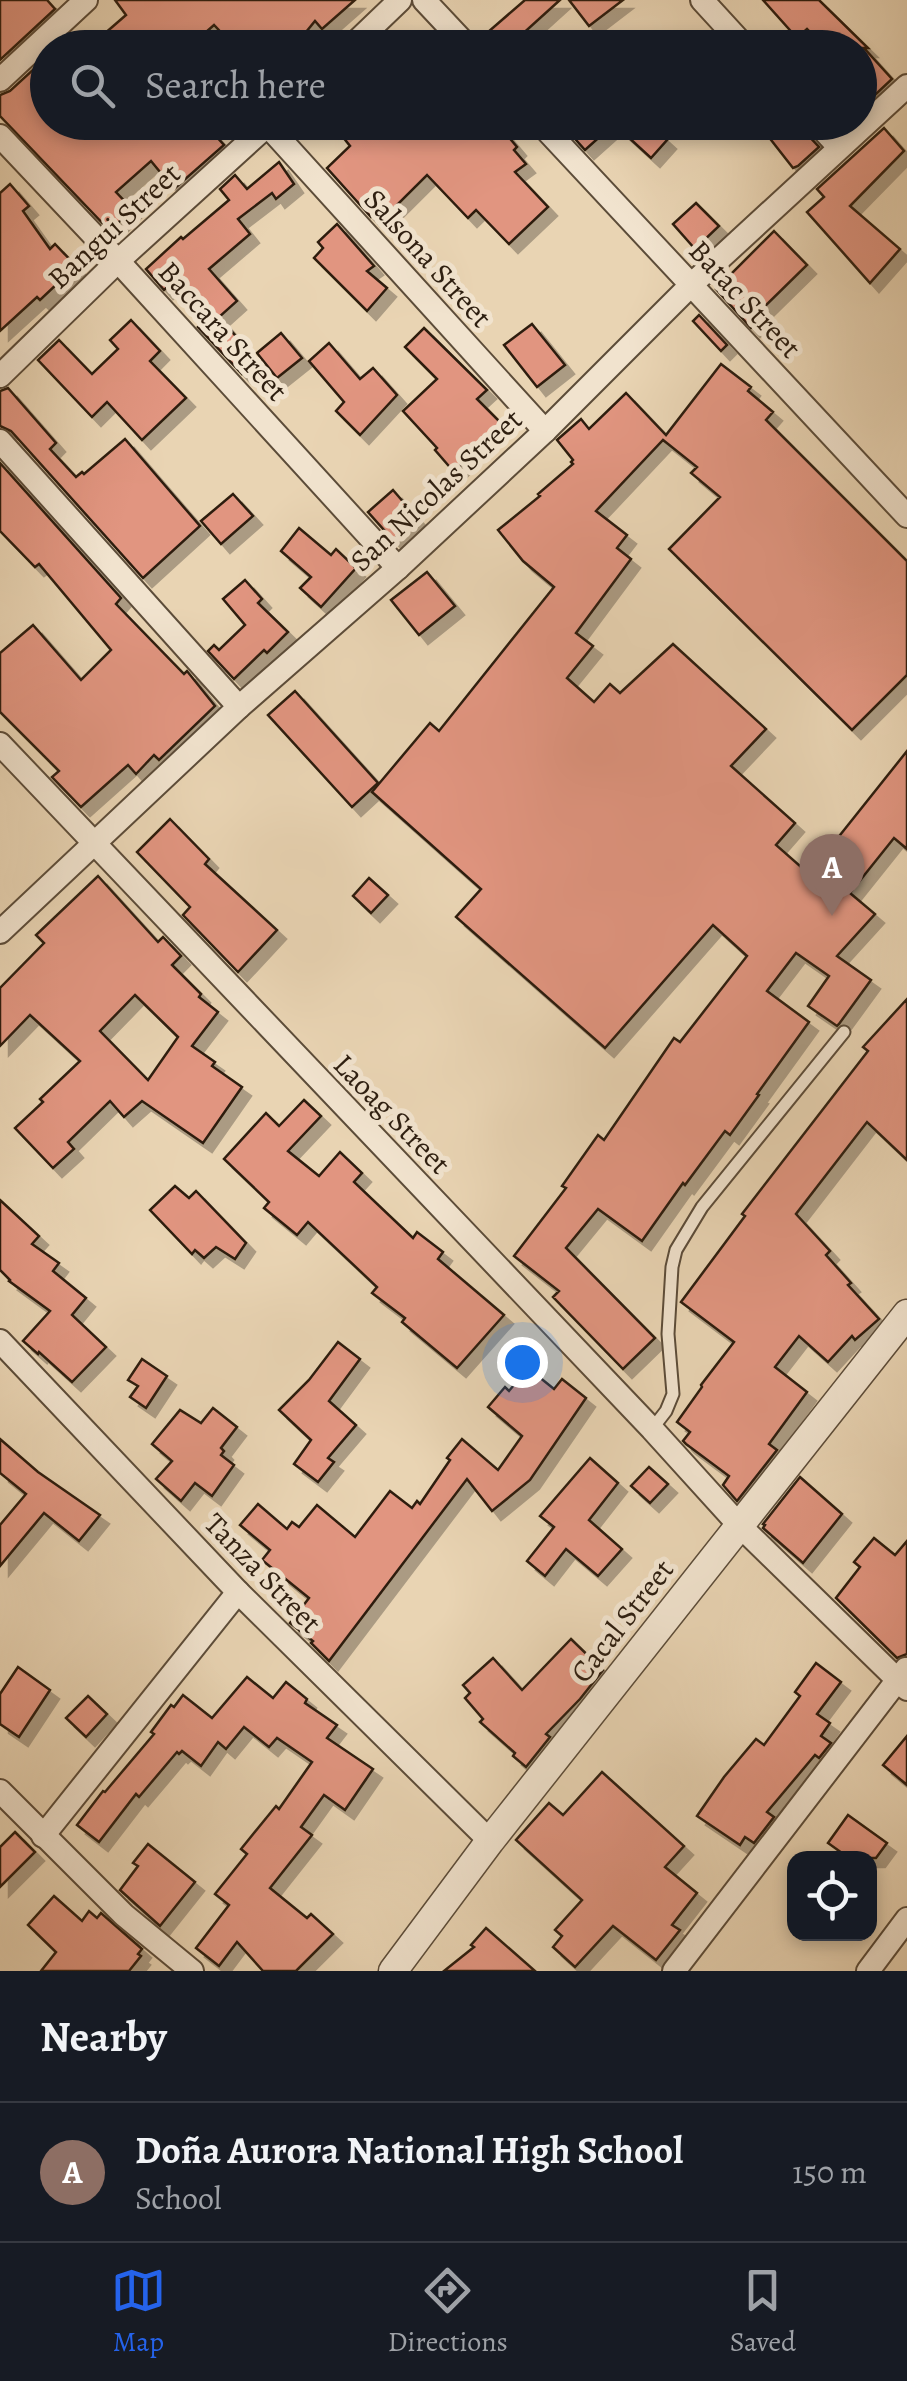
<!DOCTYPE html>
<meta charset="utf-8">
<style>
:root{--surface:#171b24;--page:#242831;--text:#f1f3f6;--muted:#9ea1a6;--line:#363941;--accent:#2563eb}
body{margin:0;font-family:Alegreya,serif;background:var(--page);color:var(--text)}
.controls{position:absolute;right:30px;bottom:30px;display:grid;overflow:hidden;border-radius:20px;box-shadow:0 5px 15px #0003}
.controls button{width:90px;height:90px;display:grid;place-items:center;padding:0;border:0;border-bottom:2px solid var(--line);background:var(--surface);color:var(--text);font:50px sans-serif}
.you{position:absolute;left:522px;top:1362px;width:35px;height:35px;margin:-25px;border:8px solid #fff;border-radius:50%;background:#1a73e8;box-shadow:0 0 0 15px #1a73e833}
.badge{display:grid;place-items:center;width:65px;height:65px;border-radius:50%;background:var(--accent);color:#fff;font-size:32px;font-weight:700}
.pin{position:absolute;translate:-50% -82px;filter:drop-shadow(0 2px 5px #0008)}
.pin::after{content:'';position:absolute;top:52px;width:35px;height:30px;background:inherit;clip-path:polygon(0 0,100% 0,50% 100%)}
.list{margin:0;padding:0;list-style:none}
h2{display:flex;justify-content:space-between;align-items:center;height:130px;margin:0;padding:0 40px;font-size:42px}
h2 small{font-size:32px;font-weight:400;color:var(--muted)}
.list li{display:grid;grid-template-columns:65px 1fr auto;gap:30px;align-items:center;box-sizing:border-box;height:140px;padding:0 40px;border-top:2px solid var(--line)}
.list b{display:block;font-size:38px;white-space:nowrap}
.list p{margin:0;font-size:32px;white-space:nowrap;color:var(--muted)}
.list em{font-size:32px;font-style:normal;color:var(--muted)}
.icon{flex:none;width:55px;height:55px;fill:none;stroke:currentColor;stroke-width:2;stroke-linecap:round;stroke-linejoin:round}
.map{position:relative;flex:none;width:907px;height:1971px;overflow:hidden}
.search{position:absolute;background:var(--surface);box-shadow:0 5px 15px #0003;left:30px;right:30px;top:30px;height:110px;display:flex;align-items:center;gap:25px;box-sizing:border-box;padding:0 35px;border-radius:55px;color:var(--muted);font-size:38px}
.sheet{height:270px;background:var(--surface)}
nav{display:flex;justify-content:space-around;align-items:center;box-sizing:border-box;height:140px;border-top:2px solid var(--line);background:var(--surface);font-size:28px;color:var(--muted)}
nav a{display:grid;justify-items:center;gap:5px}
nav .on{color:var(--accent)}
.map>svg:first-child{display:block}
.building{fill:#e19580;stroke:#2d1e10;stroke-width:2.5;fill-rule:evenodd;filter:url(#shadow)}
.lines{fill:none;stroke-linecap:round;stroke-linejoin:round}
.service-casing{stroke:#5c4c39;stroke-width:15}
.minor-casing{stroke:#5c4c39;stroke-width:26}
.tertiary-casing{stroke:#5c4c39;stroke-width:31}
.service{stroke:#f1e3ce;stroke-width:11}
.minor{stroke:#f1e3ce;stroke-width:22}
.tertiary{stroke:#f1e3ce;stroke-width:28}
.labels{text-anchor:middle;stroke-width:10;stroke-linejoin:round;paint-order:stroke}
.street-label{font-size:30px;fill:#2d1e10;stroke:#f1e3ce}
</style>
<div class="map">
<svg width="907" height="1971" viewBox="0 0 907 1971">
<defs>
<filter id="shadow"><feDropShadow dx="9" dy="9" stdDeviation="0" flood-color="#0004"/></filter>
</defs>
<rect width="100%" height="100%" fill="#e9d4b3"/>
<filter id="stains"><feTurbulence type="fractalNoise" baseFrequency=".002" numOctaves="4"/><feColorMatrix values="0 0 0 0 .2 0 0 0 0 .09 0 0 0 0 .02 0 0 0 .5 -.17"/></filter>
<radialGradient id="worn" r=".72"><stop offset=".6" stop-color="#630" stop-opacity="0"/><stop offset="1" stop-color="#630" stop-opacity=".3"/></radialGradient>
<g class="building">
<polygon points="0,0 47,0 55,9 0,60"/>
<polygon points="115,0 355,0 322,29 315,21 293,48 272,48 258,32 241,48 236,48 214,25 188,48 88,48 126,15"/>
<polygon points="525,0 560,0 507,48 484,48 482,42 491,35 488,32"/>
<polygon points="569,0 623,0 589,26"/>
<polygon points="763,0 819,0 868,48 864,48 892,79 860,109 860,48 826,48 807,29 797,38"/>
<polygon points="48,56 48,122 167,122 181,138 199,122 203,122 224,145 174,189 151,161 116,192 132,209 110,231 0,116 0,95 10,91"/>
<polygon points="331,122 496,122 517,147 514,150 526,164 515,172 548,207 509,244 476,210 468,218 427,175 390,212 383,205 371,217 327,168 350,146"/>
<polygon points="560,122 647,122 667,140 651,158 614,124 585,150"/>
<polygon points="757,122 801,122 805,132 819,147 798,166 793,168"/>
<polygon points="884,128 904,151 850,206 900,249 870,283 807,212 824,197 817,189"/>
<polygon points="279,162 294,184 276,199 272,193 238,219 250,234 209,269 237,301 219,317 258,361 242,374 198,327 209,318 175,280 164,290 146,269 181,237 183,239 229,200 220,189 235,175 247,189"/>
<polygon points="10,184 29,206 23,211 50,249 55,244 76,266 40,300 37,297 0,331 0,193"/>
<polygon points="696,203 719,226 695,249 673,224"/>
<polygon points="337,224 374,266 367,271 387,288 367,311 314,258 323,248 318,242"/>
<polygon points="774,231 807,265 761,310 765,314 751,328 716,289"/>
<polygon points="699,315 727,345 721,351 693,321"/>
<polygon points="131,320 160,351 150,361 186,398 142,440 107,402 92,417 38,360 59,340 92,374 118,349 110,340"/>
<polygon points="532,324 565,365 537,387 504,345"/>
<polygon points="424,328 487,390 477,399 501,423 454,472 435,450 437,448 403,411 437,379 405,347"/>
<polygon points="281,333 302,358 277,378 257,353"/>
<polygon points="329,343 360,379 373,368 397,395 360,435 336,411 344,402 309,361"/>
<polygon points="721,364 751,387 748,391 773,412 766,420 907,561 907,675 852,730 669,549 720,497 691,473 697,467 663,440 596,511 627,535 617,548 631,559 576,633 593,646 567,678 594,702 610,684 620,693 673,644 766,729 731,766 795,823 776,845 809,874 907,751 907,849 894,838 850,893 875,914 837,956 871,980 839,1024 837,1026 808,1006 829,976 796,953 767,991 809,1022 757,1094 759,1095 730,1135 725,1131 685,1185 683,1183 642,1241 598,1209 566,1248 655,1338 623,1369 553,1297 559,1291 514,1256 566,1188 562,1186 598,1135 604,1140 674,1038 680,1042 747,956 713,925 605,1048 456,917 481,889 372,792 430,723 439,731 554,587 523,561 498,530 540,496 538,494 573,464 571,462 573,460 557,440 581,419 589,429 626,393 666,435"/>
<polygon points="8,388 56,443 50,449 76,477 82,472 84,474 125,439 200,526 143,578 11,431 0,426 0,391"/>
<polygon points="0,463 121,598 116,604 184,674 187,671 215,706 159,760 154,755 136,774 128,765 81,807 52,777 59,771 0,712 0,653 33,625 81,680 111,650 39,564 35,567 0,531"/>
<polygon points="393,490 418,519 393,540 368,512"/>
<polygon points="233,494 253,516 221,544 201,521"/>
<polygon points="299,528 331,555 336,549 356,568 321,607 300,588 311,577 281,551"/>
<polygon points="427,572 455,606 419,635 391,600"/>
<polygon points="245,580 262,599 258,603 288,632 267,653 264,650 234,679 208,651 214,645 219,650 245,625 223,599"/>
<polygon points="295,691 378,783 352,807 268,715"/>
<polygon points="170,819 209,859 205,864 277,930 238,972 183,915 190,907 137,852"/>
<path d="M98 876 158 942 163 937 181 956 172 965 201 994 199 997 218 1012 192 1046 215 1062 212 1066 242 1087 203 1143 142 1101 124 1117 110 1101 68 1142 74 1149 53 1168 15 1128 43 1102 40 1099 80 1061 30 1015 0 1046V988L44 943 36 935ZM135 995 178 1037 148 1080 100 1031Z"/>
<polygon points="369,878 388,895 371,913 353,896"/>
<polygon points="907,999 907,1160 867,1122 796,1214 830,1251 826,1255 851,1283 848,1285 879,1319 855,1340 852,1336 828,1362 799,1336 775,1367 807,1392 769,1444 777,1450 737,1501 723,1485 729,1476 686,1444 683,1441 690,1432 677,1422 702,1387 701,1385 734,1342 681,1302 745,1216 742,1214 868,1051 863,1047"/>
<polygon points="304,1100 321,1116 288,1151 319,1176 340,1152 362,1173 354,1182 413,1238 417,1232 443,1252 438,1259 504,1315 457,1368 402,1322 405,1318 372,1293 377,1287 308,1222 297,1235 264,1208 269,1202 224,1159 266,1113 279,1126"/>
<polygon points="175,1186 189,1198 196,1191 246,1243 235,1259 216,1247 204,1258 195,1250 192,1254 150,1210"/>
<polygon points="0,1200 39,1236 32,1244 59,1263 53,1271 86,1298 72,1315 106,1347 72,1382 39,1352 38,1354 23,1341 50,1311 9,1281 10,1280 0,1270"/>
<polygon points="338,1342 360,1359 329,1401 356,1425 328,1458 334,1462 318,1482 294,1464 311,1440 279,1410 309,1380"/>
<polygon points="142,1359 167,1376 146,1408 130,1397 138,1386 128,1380"/>
<polygon points="528,1368 554,1389 562,1379 586,1398 530,1480 492,1511 467,1479 329,1661 311,1643 313,1641 290,1623 309,1598 262,1560 270,1550 240,1525 258,1504 287,1529 292,1522 299,1527 317,1505 355,1537 390,1491 412,1508 417,1501 420,1504 450,1460 447,1458 462,1439 498,1470 522,1436 488,1407 505,1387 509,1391"/>
<polygon points="213,1408 237,1427 221,1448 224,1451 221,1455 234,1465 212,1496 195,1483 181,1501 156,1479 172,1461 152,1444 180,1410 201,1423"/>
<polygon points="0,1439 38,1472 100,1515 79,1541 44,1513 0,1566 0,1525 26,1494 0,1473"/>
<polygon points="590,1458 618,1483 589,1520 622,1549 598,1576 566,1549 545,1576 527,1561 554,1527 540,1516"/>
<polygon points="649,1467 668,1484 650,1503 631,1486"/>
<polygon points="800,1477 842,1514 803,1563 763,1528 765,1525 763,1524"/>
<polygon points="874,1538 895,1555 907,1541 907,1654 897,1658 836,1598 860,1567 854,1562"/>
<polygon points="571,1639 603,1670 580,1699 546,1734 550,1737 526,1767 513,1756 515,1753 480,1722 483,1719 465,1698 470,1693 463,1685 493,1658 522,1690"/>
<polygon points="816,1663 841,1682 817,1714 830,1723 821,1736 831,1743 819,1758 815,1755 767,1812 774,1817 754,1843 745,1837 740,1845 697,1816 724,1777 756,1739 764,1745 800,1696 795,1692"/>
<polygon points="18,1667 50,1690 19,1737 0,1724 0,1694"/>
<polygon points="247,1677 273,1698 286,1682 307,1699 305,1703 337,1725 327,1738 373,1769 345,1810 324,1795 301,1827 312,1835 270,1888 307,1918 311,1914 333,1934 296,1971 263,1971 237,1942 219,1966 196,1948 229,1905 215,1894 247,1854 241,1849 276,1806 279,1809 312,1762 277,1738 269,1747 244,1727 226,1749 218,1742 201,1766 182,1751 179,1754 177,1752 139,1797 136,1794 99,1842 77,1825 103,1791 105,1792 154,1734 151,1732 171,1705 174,1707 183,1695 212,1718"/>
<polygon points="88,1696 107,1714 86,1737 66,1718"/>
<polygon points="907,1736 907,1785 883,1765"/>
<polygon points="602,1772 684,1846 665,1867 697,1893 672,1925 680,1930 656,1960 613,1926 575,1967 553,1947 562,1936 555,1930 582,1900 516,1840 549,1803 563,1815"/>
<polygon points="848,1815 887,1843 876,1858 849,1858 828,1843"/>
<polygon points="15,1832 35,1852 0,1887 0,1847"/>
<polygon points="148,1844 195,1882 160,1926 120,1890 138,1866 133,1863"/>
<polygon points="54,1896 82,1921 89,1911 97,1918 101,1913 142,1949 138,1954 141,1956 129,1971 41,1971 56,1952 28,1925"/>
<polygon points="486,1928 535,1971 444,1971 474,1947 471,1945"/>
</g>
<g class="lines">
<defs>
<polyline id="service" points="652,1429 666,1411 673,1394 668,1334 672,1267 676,1250 702,1207 844,1032"/>
<g id="minor">
<polyline points="424,0 469,48"/>
<polyline points="702,0 746,48"/>
<polyline points="350,48 400,0"/>
<polyline points="0,80 86,0"/>
<polyline points="539,122 907,516"/>
<polyline points="816,122 839,147"/>
<polyline points="268,126 545,431"/>
<polyline points="0,136 118,261 398,568"/>
<polyline points="0,376 118,261 271,122"/>
<polyline points="0,441 239,707"/>
<polyline points="0,744 652,1429 739,1525 907,1689"/>
<polyline points="0,932 239,707 398,568 545,431 691,285 907,86"/>
<polyline points="0,1341 238,1592 490,1841"/>
<polyline points="0,1791 124,1915 192,1971"/>
<polyline points="43,1836 238,1592"/>
<polyline points="674,1971 906,1669"/>
<polyline points="868,1971 907,1919"/>
</g>
<polyline id="tertiary" points="393,1971 490,1841 907,1314"/>
</defs>
<use href="#service" class="service-casing"/>
<use href="#minor" class="minor-casing"/>
<use href="#tertiary" class="tertiary-casing"/>
<use href="#service" class="service"/>
<use href="#minor" class="minor"/>
<use href="#tertiary" class="tertiary"/>
</g>
<g class="labels">
<g class="street-label">
<text transform="translate(114 226) rotate(-43)" y="10">Bangui Street</text>
<text transform="translate(428 258) rotate(48)" y="10">Salsona Street</text>
<text transform="translate(745 299) rotate(47)" y="10">Batac Street</text>
<text transform="translate(223 331) rotate(48)" y="10">Baccara Street</text>
<text transform="translate(436 490) rotate(-43)" y="10">San Nicolas Street</text>
<text transform="translate(392 1114) rotate(46)" y="10">Laoag Street</text>
<text transform="translate(263 1573) rotate(46)" y="10">Tanza Street</text>
<text transform="translate(622 1621) rotate(-52)" y="10">Cacal Street</text>
</g>
</g>
<rect width="100%" height="100%" filter="url(#stains)"/>
<rect width="100%" height="100%" fill="url(#worn)"/>
</svg>
<div class="controls">
<button><svg class="icon" aria-label="locate" viewBox="0 0 24 24"><circle cx="12" cy="12" r="6"/><path d="M12 2v4M12 18v4M2 12h4M18 12h4"/></svg></button>
</div>
<div class="you"></div>
<div class="pin badge" style="left:832px;top:916px;background:#8d6e63">A</div>
<div class="search"><svg class="icon" aria-label="search" viewBox="0 0 24 24"><circle cx="10" cy="10" r="6"/><path d="M15 15l6 6"/></svg>Search here</div>
</div>
<section class="sheet">
<h2>Nearby<small></small></h2>
<ul class="list">
<li><span class="badge" style="background:#8d6e63">A</span><div><b>Doña Aurora National High School</b><p>School</p></div><em>150 m</em></li>
</ul>
</section>
<nav>
<a class="on"><svg class="icon" aria-label="map" viewBox="0 0 24 24"><path d="M3 6l6-2 6 2 6-2v14l-6 2-6-2-6 2zM9 4v14M15 6v14"/></svg>Map</a>
<a><svg class="icon" aria-label="directions" viewBox="0 0 24 24"><path d="M12 3l9 9-9 9-9-9zM9 14v-3h6M13 9l2 2-2 2"/></svg>Directions</a>
<a><svg class="icon" aria-label="saved" viewBox="0 0 24 24"><path d="M7 4h10v16l-5-4-5 4z"/></svg>Saved</a>
</nav>
